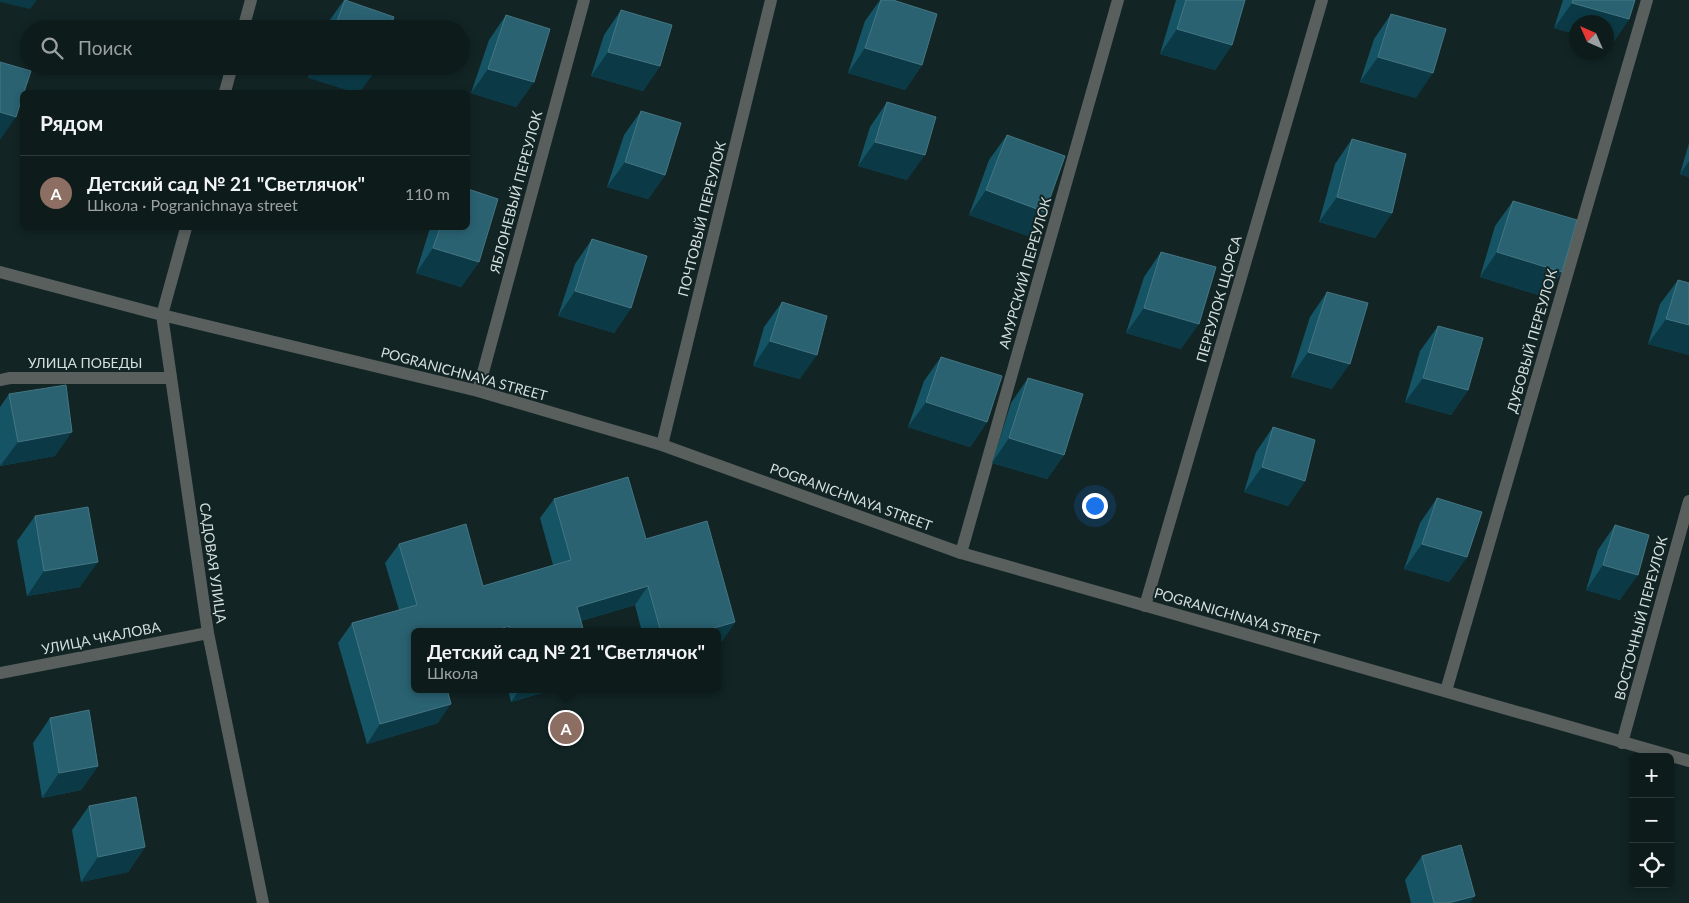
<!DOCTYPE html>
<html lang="ru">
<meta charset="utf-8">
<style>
:root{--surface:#0e1b1b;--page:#172424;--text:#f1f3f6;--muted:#9ba1a3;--line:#2e393a;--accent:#b45309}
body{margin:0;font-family:Lato,sans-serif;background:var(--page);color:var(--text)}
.controls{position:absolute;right:15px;bottom:15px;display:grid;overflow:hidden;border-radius:8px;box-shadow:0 2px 8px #0003}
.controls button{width:45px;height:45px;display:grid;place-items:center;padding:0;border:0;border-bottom:1px solid var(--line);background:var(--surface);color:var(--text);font:25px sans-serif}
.compass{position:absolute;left:1569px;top:15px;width:45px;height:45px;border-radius:50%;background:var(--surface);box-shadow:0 2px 8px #0003;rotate:315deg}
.you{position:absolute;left:1094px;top:505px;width:18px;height:18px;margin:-12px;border:4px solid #fff;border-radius:50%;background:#1a73e8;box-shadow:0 0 0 8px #1a73e833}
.badge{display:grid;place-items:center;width:32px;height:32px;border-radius:50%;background:var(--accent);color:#fff;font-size:16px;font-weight:700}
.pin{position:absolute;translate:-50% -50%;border:2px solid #fff;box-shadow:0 1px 5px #0006}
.popup{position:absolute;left:411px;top:628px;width:310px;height:65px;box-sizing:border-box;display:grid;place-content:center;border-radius:8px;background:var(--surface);filter:drop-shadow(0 1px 4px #0005);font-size:16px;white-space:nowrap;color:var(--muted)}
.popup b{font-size:19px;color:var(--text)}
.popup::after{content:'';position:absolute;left:50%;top:100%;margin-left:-10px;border:10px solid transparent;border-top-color:var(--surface)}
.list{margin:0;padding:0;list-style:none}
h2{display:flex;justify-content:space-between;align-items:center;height:65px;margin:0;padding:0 20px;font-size:21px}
h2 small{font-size:16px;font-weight:400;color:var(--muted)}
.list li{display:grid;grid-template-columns:32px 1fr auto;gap:15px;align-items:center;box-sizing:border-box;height:75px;padding:0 20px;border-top:1px solid var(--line)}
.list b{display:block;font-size:19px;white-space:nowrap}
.list p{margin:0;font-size:16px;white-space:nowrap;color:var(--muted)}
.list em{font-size:16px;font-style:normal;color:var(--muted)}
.icon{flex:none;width:28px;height:28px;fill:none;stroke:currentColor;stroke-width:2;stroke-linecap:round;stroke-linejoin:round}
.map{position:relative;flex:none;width:1689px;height:903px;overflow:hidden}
.search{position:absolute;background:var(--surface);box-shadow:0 2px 8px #0003;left:20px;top:20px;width:450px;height:55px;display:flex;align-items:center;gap:12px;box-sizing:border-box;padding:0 18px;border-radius:28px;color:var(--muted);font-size:19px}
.panel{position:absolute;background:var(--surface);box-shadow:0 2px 8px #0003;left:20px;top:90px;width:450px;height:140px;border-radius:8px}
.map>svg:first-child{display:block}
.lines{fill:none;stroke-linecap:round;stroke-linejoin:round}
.minor{stroke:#585f5c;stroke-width:12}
.wall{fill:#155465}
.shaded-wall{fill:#0b3a46}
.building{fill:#2a6272;stroke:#447683}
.labels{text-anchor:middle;stroke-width:4;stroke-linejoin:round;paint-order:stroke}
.street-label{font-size:14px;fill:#d4dfde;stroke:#122424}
</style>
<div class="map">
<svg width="1689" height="903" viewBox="0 0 1689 903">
<rect width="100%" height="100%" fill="#122424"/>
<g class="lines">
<g class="minor">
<polyline points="243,29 251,0"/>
<polyline points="225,92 232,66"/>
<polyline points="186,228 162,315 208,633 263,903"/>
<polyline points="0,272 162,315 478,391 662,445 961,553 1689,761"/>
<polyline points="0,380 10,378 171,378"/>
<polyline points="478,391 584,0"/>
<polyline points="662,445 771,0"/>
<polyline points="961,553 1118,0"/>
<polyline points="1145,606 1322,0"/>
<polyline points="0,673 208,633"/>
<polyline points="1446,691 1647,0"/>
<polyline points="1622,743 1689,501"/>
</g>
</g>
<g class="wall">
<polygon points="344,0 390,29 326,29 327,24"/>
<polygon points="880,0 893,0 922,65 905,90 848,73 865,21"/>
<polygon points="1176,0 1245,0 1232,45 1215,70 1160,54"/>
<polygon points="1563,0 1635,0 1629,19 1612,44 1554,28"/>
<polygon points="621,10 660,66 643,91 591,76 604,35"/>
<polygon points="1391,14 1416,98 1360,82 1374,39"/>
<polygon points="506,15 534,82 516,107 471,93 489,40"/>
<polygon points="313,66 377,66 308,78"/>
<polygon points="887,102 907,180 858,166 870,127"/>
<polygon points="641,111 665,175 648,199 607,187 624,135"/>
<polygon points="1007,135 1045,212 1028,236 969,215 989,160"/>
<polygon points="1352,139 1392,213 1375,238 1319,222 1335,164"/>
<polygon points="1689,143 1689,177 1680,174"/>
<polygon points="1513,201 1562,272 1545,297 1480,277 1495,226"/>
<polygon points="430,228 468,228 479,262 461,287 416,273"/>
<polygon points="592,239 631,308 614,333 558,316 575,264"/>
<polygon points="1161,252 1181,349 1126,333 1144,277"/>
<polygon points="1678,280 1689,355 1648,344 1660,304"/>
<polygon points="1327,292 1332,389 1291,377 1310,317"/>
<polygon points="782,302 800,379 753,366 764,327"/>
<polygon points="1438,326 1468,390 1451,415 1405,402 1420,351"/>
<polygon points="941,357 987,422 970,447 908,427 924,381"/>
<polygon points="1028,378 1064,455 1047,479 992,463 1011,403"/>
<polygon points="9,394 55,456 0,466 0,407"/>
<polygon points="1273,427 1305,481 1288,506 1244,492 1256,452"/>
<polygon points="1437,498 1467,557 1449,582 1404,569 1420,523"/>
<polygon points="554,499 646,539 735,622 722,641 717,642 717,632 642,632 635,605 581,621 584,632 415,632 438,723 367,744 338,643 352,623 399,610 385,563 399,544 483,586 553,565 540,518"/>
<polygon points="35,516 80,587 27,596 17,541"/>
<polygon points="1615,525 1620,600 1586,590 1598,550"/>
<polygon points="508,689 555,689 511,702"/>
<polygon points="50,718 98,766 81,790 42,798 33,743"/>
<polygon points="89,806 145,847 128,872 81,882 72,830"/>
<polygon points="1422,856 1470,903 1411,903 1405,880"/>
</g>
<g class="shaded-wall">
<polygon points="0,0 37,0 30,9 0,2"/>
<polygon points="1572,3 1629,19 1612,44 1606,43 1606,22 1576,22 1576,34 1554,28"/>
<polygon points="1177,29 1232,45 1215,70 1160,54"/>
<polygon points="865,48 922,65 905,90 848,73"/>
<polygon points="608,52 660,66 643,91 591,76"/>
<polygon points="1378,57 1433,73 1416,98 1360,82"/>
<polygon points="316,66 366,66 376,70 360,92 353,92 308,78"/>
<polygon points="488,69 534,82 516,107 471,93"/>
<polygon points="0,112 16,117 0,140"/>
<polygon points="875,142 925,155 907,180 858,166"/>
<polygon points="1689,161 1689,177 1680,174"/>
<polygon points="625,162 665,175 648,199 607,187"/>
<polygon points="986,190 1045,212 1028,236 969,215"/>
<polygon points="1337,197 1392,213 1375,238 1319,222"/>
<polygon points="433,248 479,262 461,287 416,273"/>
<polygon points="1497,252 1562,272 1545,297 1480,277"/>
<polygon points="575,291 631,308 614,333 558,316"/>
<polygon points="1144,308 1199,324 1181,349 1126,333"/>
<polygon points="1666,319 1689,325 1689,355 1648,344"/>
<polygon points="770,341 817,355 800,379 753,366"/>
<polygon points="1308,352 1350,364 1332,389 1291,377"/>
<polygon points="1423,378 1468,390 1451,415 1405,402"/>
<polygon points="926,402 987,422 970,447 908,427"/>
<polygon points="72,432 55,456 0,466 18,442"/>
<polygon points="1009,438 1064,455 1047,479 992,463"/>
<polygon points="1262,467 1305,481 1288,506 1244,492"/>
<polygon points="1422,544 1467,557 1449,582 1404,569"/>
<polygon points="98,562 80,587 27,596 44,571"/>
<polygon points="1603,565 1638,575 1620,600 1586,590"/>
<polygon points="648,586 635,605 563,626 577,607"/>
<polygon points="735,622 722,641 717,642 717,632 700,632"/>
<polygon points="509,626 506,632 490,632"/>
<polygon points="520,689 555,689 511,702"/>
<polygon points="451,704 438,723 367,744 380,724"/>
<polygon points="98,766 81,790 42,798 59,773"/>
<polygon points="145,847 128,872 81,882 98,857"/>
<polygon points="1475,896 1470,903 1448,903"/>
</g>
<g class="building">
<polygon points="345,0 394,17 390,29 334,29"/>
<polygon points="881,0 893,0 937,14 922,65 865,48"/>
<polygon points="1186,0 1245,0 1232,45 1177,29"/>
<polygon points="1573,0 1635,0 1629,19 1572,3"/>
<polygon points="621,10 672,25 660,66 608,52"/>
<polygon points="1391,14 1446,29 1433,73 1378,57"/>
<polygon points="506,15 550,29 534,82 488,69"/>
<polygon points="0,62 31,71 24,92 22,92 22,98 16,117 0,112"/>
<polygon points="366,66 377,66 376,70"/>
<polygon points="887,102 936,117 925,155 875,142"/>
<polygon points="641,111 681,123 665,175 625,162"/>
<polygon points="1007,135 1065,156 1045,212 986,190"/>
<polygon points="1352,139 1406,154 1392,213 1337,197"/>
<polygon points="468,189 498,199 479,262 433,248 440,228 468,228"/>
<polygon points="1513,201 1577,220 1562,272 1497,252"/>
<polygon points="592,239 647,256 631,308 575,291"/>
<polygon points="1161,252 1216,267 1199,324 1144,308"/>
<polygon points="1678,280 1689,283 1689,325 1666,319"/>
<polygon points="1327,292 1368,303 1350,364 1308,352"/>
<polygon points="782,302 827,316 817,355 770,341"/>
<polygon points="1438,326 1483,338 1468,390 1423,378"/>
<polygon points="941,357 1002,376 987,422 926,402"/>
<polygon points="1028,378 1083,394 1064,455 1009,438"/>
<polygon points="66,385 72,432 18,442 9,394"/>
<polygon points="1273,427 1315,440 1305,481 1262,467"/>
<polygon points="628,477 646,539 707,521 735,622 700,632 661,632 648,586 577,607 584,632 511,632 509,626 490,632 415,632 415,689 447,689 451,704 380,724 352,623 417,605 399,544 466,524 483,586 571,560 554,499"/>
<polygon points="1437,498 1482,512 1467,557 1422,544"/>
<polygon points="88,507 98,562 44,571 35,516"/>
<polygon points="1615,525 1649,535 1638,575 1603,565"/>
<polygon points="89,710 98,766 59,773 50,718"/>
<polygon points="136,797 145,847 98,857 89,806"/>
<polygon points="1461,845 1475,896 1448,903 1434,903 1422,856"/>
</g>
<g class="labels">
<g class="street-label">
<text transform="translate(516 192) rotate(-75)" y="5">ЯБЛОНЕВЫЙ ПЕРЕУЛОК</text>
<text transform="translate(702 219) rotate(-76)" y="5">ПОЧТОВЫЙ ПЕРЕУЛОК</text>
<text transform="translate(1025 273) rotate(-74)" y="5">АМУРСКИЙ ПЕРЕУЛОК</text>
<text transform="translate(1219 299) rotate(-74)" y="5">ПЕРЕУЛОК ЩОРСА</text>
<text transform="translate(1532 341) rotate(-74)" y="5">ДУБОВЫЙ ПЕРЕУЛОК</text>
<text x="85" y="368">УЛИЦА ПОБЕДЫ</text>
<text transform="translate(464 374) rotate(15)" y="5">POGRANICHNAYA STREET</text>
<text transform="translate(851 497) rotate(20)" y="5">POGRANICHNAYA STREET</text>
<text transform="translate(213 563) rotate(82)" y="5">САДОВАЯ УЛИЦА</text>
<text transform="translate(1237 616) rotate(16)" y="5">POGRANICHNAYA STREET</text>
<text transform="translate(1641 618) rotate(-75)" y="5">ВОСТОЧНЫЙ ПЕРЕУЛОК</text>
<text transform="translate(101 638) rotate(-11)" y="5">УЛИЦА ЧКАЛОВА</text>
</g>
</g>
</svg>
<div class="controls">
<button>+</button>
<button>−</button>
<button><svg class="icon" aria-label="locate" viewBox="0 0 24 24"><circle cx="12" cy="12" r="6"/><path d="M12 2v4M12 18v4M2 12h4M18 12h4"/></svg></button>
</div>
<svg class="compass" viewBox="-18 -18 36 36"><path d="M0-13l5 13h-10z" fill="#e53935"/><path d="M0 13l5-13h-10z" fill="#9ba1a3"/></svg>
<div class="you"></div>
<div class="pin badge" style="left:566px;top:728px;background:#8d6e63">A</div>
<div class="popup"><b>Детский сад № 21 &quot;Светлячок&quot;</b>Школа</div>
<div class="search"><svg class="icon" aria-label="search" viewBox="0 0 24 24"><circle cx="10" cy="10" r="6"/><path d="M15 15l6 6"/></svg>Поиск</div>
<section class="panel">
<h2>Рядом<small></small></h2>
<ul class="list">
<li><span class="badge" style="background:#8d6e63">A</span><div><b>Детский сад № 21 &quot;Светлячок&quot;</b><p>Школа · Pogranichnaya street</p></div><em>110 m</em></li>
</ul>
</section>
</div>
